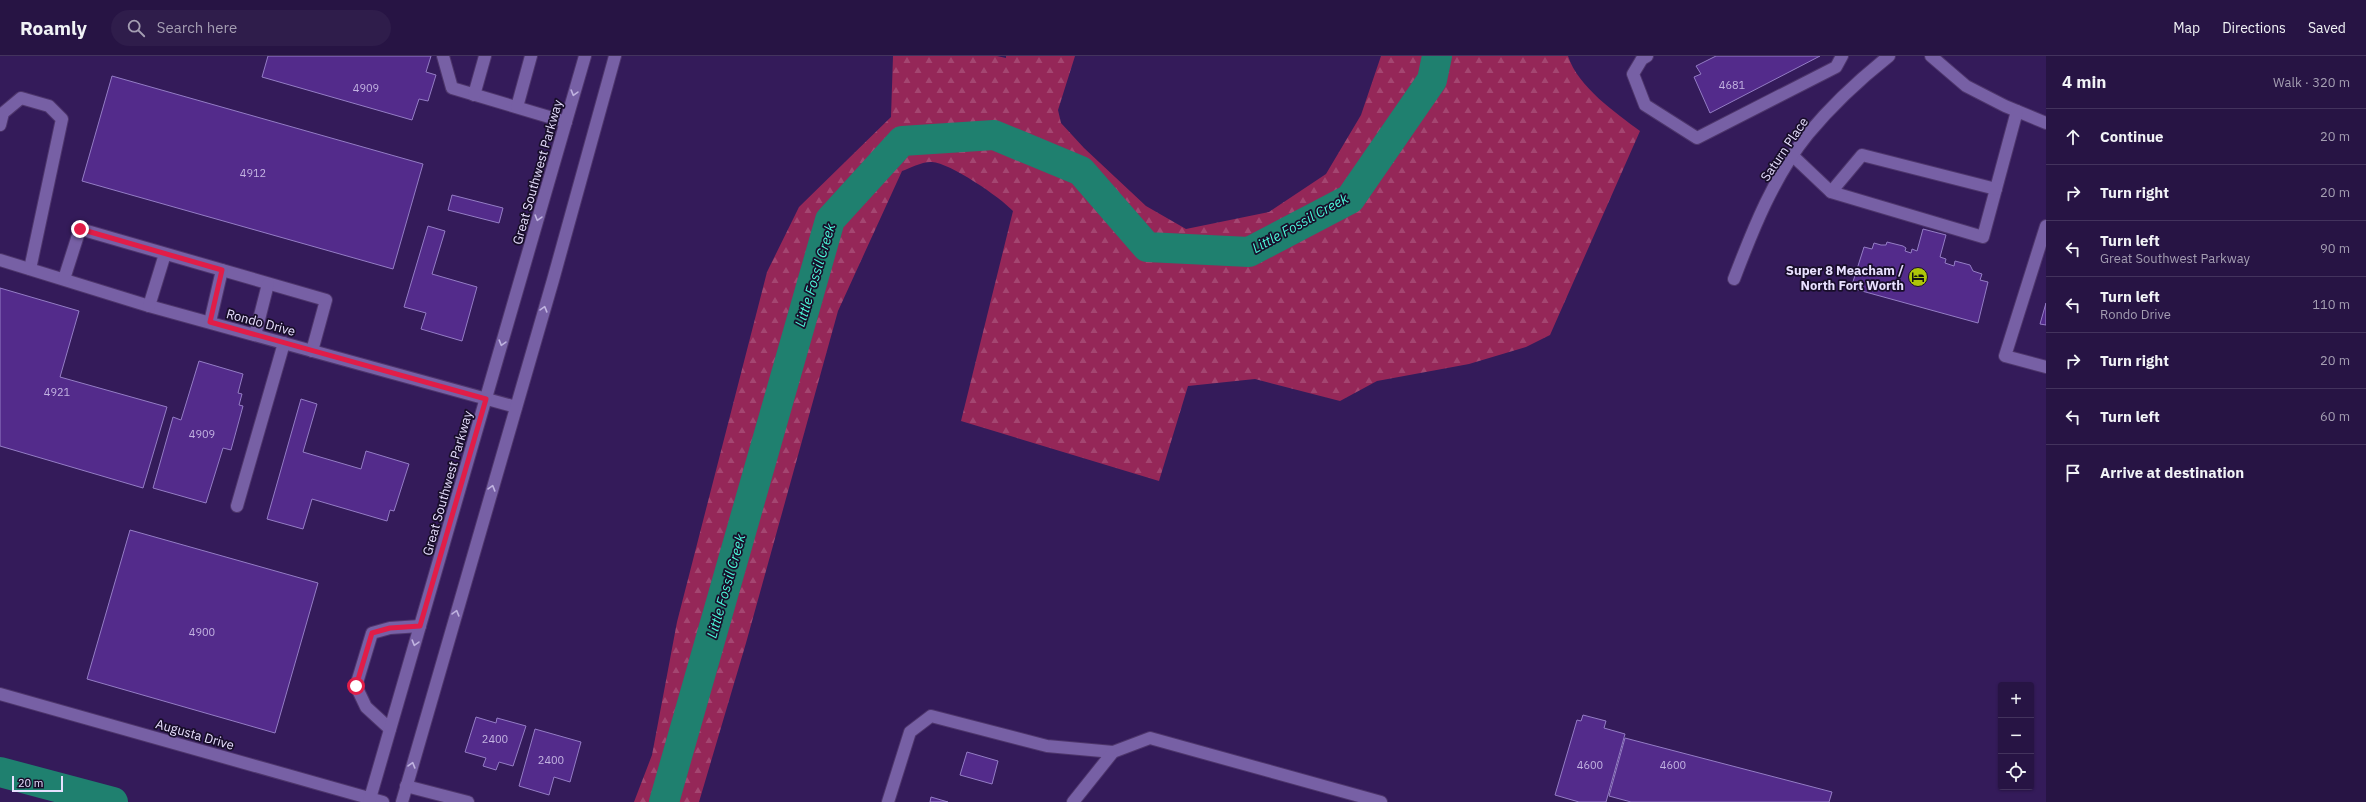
<!DOCTYPE html>
<meta charset="utf-8">
<style>
:root{--surface:#271444;--page:#2f1d4b;--text:#f1f3f6;--muted:#a49eb2;--line:#43335d}
body{margin:0;font-family:"IBM Plex Sans",sans-serif;background:var(--page);color:var(--text)}
.controls{position:absolute;right:12px;bottom:12px;display:grid;overflow:hidden;border-radius:4px;box-shadow:0 1px 3px #0004}
.controls button{width:36px;height:36px;display:grid;place-items:center;padding:0;border:0;border-bottom:1px solid var(--line);background:var(--surface);color:var(--text);font:20px sans-serif}
.scale{position:absolute;left:12px;bottom:10px;width:51px;box-sizing:border-box;padding-left:4px;border:2px solid #e8e0ff;border-top:0;font-size:11px;line-height:14px;white-space:nowrap;color:#e8e0ff;-webkit-text-stroke:3px #180e2a;paint-order:stroke}
.stop{position:absolute;width:12px;height:12px;margin:-9px;border:3px solid #e11d48;border-radius:50%;background:#fff}
.stop.end{background:#e11d48;border-color:#fff;box-shadow:0 1px 4px #0008}
.list{margin:0;padding:0;list-style:none}
h2{display:flex;justify-content:space-between;align-items:center;height:52px;margin:0;padding:0 16px;font-size:17px}
h2 small{font-size:13px;font-weight:400;color:var(--muted)}
.list li{display:grid;grid-template-columns:26px 1fr auto;gap:12px;align-items:center;box-sizing:border-box;height:56px;padding:0 16px;border-top:1px solid var(--line)}
.list b{display:block;font-size:15px;white-space:nowrap}
.list p{margin:0;font-size:13px;white-space:nowrap;color:var(--muted)}
.list em{font-size:13px;font-style:normal;color:var(--muted)}
.icon{flex:none;width:22px;height:22px;fill:none;stroke:currentColor;stroke-width:2;stroke-linecap:round;stroke-linejoin:round}
.map{position:relative;flex:none;width:2046px;height:746px;overflow:hidden}
header{display:flex;align-items:center;gap:24px;box-sizing:border-box;height:56px;padding:0 20px;background:var(--surface);border-bottom:1px solid var(--line)}
header strong{font-size:19px}
nav{display:flex;gap:22px;margin-inline-start:auto;font-size:14px}
.search{width:280px;height:36px;background:var(--page);display:flex;align-items:center;gap:10px;box-sizing:border-box;padding:0 14px;border-radius:22px;color:var(--muted);font-size:15px}
main{display:flex}
aside{flex:1;background:var(--surface)}
.map>svg:first-child{display:block}
.forest{fill:url(#forest-firs)}
.lines{fill:none;stroke-linecap:round;stroke-linejoin:round}
.river{stroke:#1f806f;stroke-width:30}
.building{fill:#532b8b;stroke:#947dc5}
.minor-casing{stroke:#4e366c;stroke-width:14}
.minor{stroke:#7760a5;stroke-width:12}
.oneway{stroke:#c0b3e0}
.route{stroke:#e11d48;stroke-width:5}
.labels{text-anchor:middle;stroke-width:3.5;stroke-linejoin:round;paint-order:stroke}
.number-label{font-size:11px;fill:#c3b3e2}
.street-label{font-size:13px;fill:#e8e0ff;stroke:#180e2a}
.poi-label{font-size:13px;font-weight:bold;fill:#e8e0ff;stroke:#180e2a;text-anchor:end}
.water-label{font-size:14px;font-style:italic;fill:#4cf8d9;stroke:#180e2a}
</style>
<header>
<strong>Roamly</strong>
<div class="search"><svg class="icon" aria-label="search" viewBox="0 0 24 24"><circle cx="10" cy="10" r="6"/><path d="M15 15l6 6"/></svg>Search here</div>
<nav><a>Map</a><a>Directions</a><a>Saved</a></nav>
</header>
<main>
<div class="map">
<svg width="2046" height="746" viewBox="0 0 2046 746">
<defs>
<pattern id="forest-firs" width="22" height="20" patternUnits="userSpaceOnUse"><rect width="22" height="20" fill="#952758"/><path d="M5 1l3.5 6h-7zM16 11l3.5 6h-7z" fill="#a44671"/></pattern>
</defs>
<rect width="100%" height="100%" fill="#341b5a"/>
<path class="forest" d="M893 0H997L1006 2V0H1075L1058 54 1061 67 1084 92 1146 150 1186 173 1269 156 1326 118 1361 59 1381 0H1568C1578 31 1616 57 1640 75L1550 279 1526 291 1469 308 1377 325 1340 345 1255 323 1188 330 1159 425 961 365 1013 155C1000 141 950 107 932 106 923 105 910 112 902 115L838 255 746 587 699 746H634L652 699 677 566 767 216 799 151 891 61Z"/>
<g class="lines">
<g class="river">
<polyline points="0,716 113,746"/>
<polyline points="664,746 830,164 902,85 994,79 1081,115 1147,191 1249,196 1350,143 1432,24 1437,0"/>
</g>
</g>
<g class="building">
<polygon points="268,0 431,0 426,16 436,19 428,45 419,43 412,64 262,21"/>
<polygon points="1716,0 1820,0 1710,57 1694,21 1701,18 1696,10"/>
<polygon points="112,20 423,108 393,213 82,125"/>
<polygon points="452,139 503,152 499,167 448,154"/>
<polygon points="428,170 445,175 432,218 477,231 462,285 421,273 426,257 404,251"/>
<polygon points="1923,173 1946,179 1940,201 1946,203 1945,207 1954,210 1955,205 1970,209 1973,215 1982,218 1980,224 1988,226 1978,267 1851,232 1864,191 1872,193 1874,187 1881,189 1886,189 1887,186 1903,190 1906,192 1905,195 1911,197 1912,193 1917,195"/>
<polygon points="0,232 79,255 60,321 167,351 143,432 0,390"/>
<polygon points="2046,247 2046,269 2040,268"/>
<polygon points="199,305 243,318 238,337 242,338 239,349 243,350 231,394 223,392 206,447 153,432 173,361 181,364"/>
<polygon points="301,343 317,348 303,396 361,413 366,395 409,408 394,455 390,454 387,465 312,443 303,473 267,463"/>
<polygon points="130,474 318,527 275,677 87,623"/>
<polygon points="1583,659 1606,665 1604,672 1625,678 1606,746 1579,746 1555,739 1577,664 1581,665"/>
<polygon points="476,661 496,667 497,662 526,670 513,710 499,706 496,714 483,710 486,702 465,696"/>
<polygon points="535,673 581,686 570,726 554,721 549,739 519,730"/>
<polygon points="1625,682 1832,736 1829,746 1631,746 1609,740"/>
<polygon points="967,696 998,705 992,728 960,719"/>
<polygon points="931,741 948,746 930,746"/>
</g>
<g class="lines">
<defs>
<g id="minor">
<polyline points="443,0 452,32 566,66"/>
<polyline points="1647,0 1642,3 1633,18 1645,49 1697,82 1836,11 1842,0"/>
<polyline points="1931,0 1966,30 2005,50 2046,67"/>
<polyline points="474,39 485,0"/>
<polyline points="517,51 531,0"/>
<polyline points="0,69 3,57 21,42 49,50 62,63 30,213"/>
<polyline points="1793,100 1831,136 1983,181 2017,55"/>
<polyline points="1831,136 1862,99 1996,133"/>
<polyline points="2046,170 2005,300 2046,311"/>
<polyline points="0,204 149,250 516,351"/>
<polyline points="64,223 80,173 326,244 312,295"/>
<path d="M1734 223C1753 173 1774 120 1808 78 1832 49 1860 23 1889 0"/>
<polyline points="149,250 165,198"/>
<polyline points="210,266 222,214"/>
<polyline points="255,279 268,228"/>
<polyline points="237,450 284,287"/>
<polyline points="0,638 383,746"/>
<polyline points="390,673 366,651 356,630 372,577 390,572 420,570"/>
<polyline points="406,730 468,746"/>
<polyline points="369,746 585,0"/>
<polyline points="402,746 553,224 615,0"/>
<polyline points="888,746 910,676 931,660 1047,690 1113,696"/>
<polyline points="1073,746 1113,696 1150,682 1381,746"/>
</g>
</defs>
<use href="#minor" class="minor-casing"/>
<use href="#minor" class="minor"/>
</g>
<defs><path id="oneway-chevron" d="M-2-3.5L2.5 0L-2 3.5" fill="none" stroke-width="1.6" stroke-linecap="round" stroke-linejoin="round"/></defs>
<g class="oneway">
<use href="#oneway-chevron" transform="translate(574 37) rotate(106)"/>
<use href="#oneway-chevron" transform="translate(538 162) rotate(106)"/>
<use href="#oneway-chevron" transform="translate(544 253) rotate(-74)"/>
<use href="#oneway-chevron" transform="translate(502 287) rotate(106)"/>
<use href="#oneway-chevron" transform="translate(492 432) rotate(-74)"/>
<use href="#oneway-chevron" transform="translate(456 557) rotate(-74)"/>
<use href="#oneway-chevron" transform="translate(415 587) rotate(106)"/>
<use href="#oneway-chevron" transform="translate(412 709) rotate(-74)"/>
</g>
<g class="lines">
<polyline class="route" points="80,173 222,214 210,266 486,343 420,570 390,572 372,577 356,630"/>
</g>
<defs>
<symbol id="hotel-disc" viewBox="-11 -11 22 22"><circle r="9.5" fill="#aec509" stroke="#180e2a"/><path d="M-6-4.5h1.5V1H6V5H4.5V3h-9V5H-6ZM-4 0a1.8 1.8 0 1 1 3.6 0ZM.5 0V-2.5h3Q6-2.5 6 0Z" fill="#111"/></symbol>
</defs>
<g fill-rule="evenodd">
<use href="#hotel-disc" x="1907" y="210" width="22" height="22"/>
</g>
<g class="labels">
<g class="number-label">
<text x="1732" y="33">4681</text>
<text x="366" y="36">4909</text>
<text x="253" y="121">4912</text>
<text x="57" y="340">4921</text>
<text x="202" y="382">4909</text>
<text x="202" y="580">4900</text>
<text x="495" y="687">2400</text>
<text x="551" y="708">2400</text>
<text x="1590" y="713">4600</text>
<text x="1673" y="713">4600</text>
</g>
<g class="street-label">
<text transform="translate(1784 93) rotate(-56)" y="5">Saturn Place</text>
<text transform="translate(537 116) rotate(-74)" y="5">Great Southwest Parkway</text>
<text transform="translate(261 266) rotate(15)" y="5">Rondo Drive</text>
<text transform="translate(447 427) rotate(-74)" y="5">Great Southwest Parkway</text>
<text transform="translate(195 678) rotate(16)" y="5">Augusta Drive</text>
</g>
<g class="poi-label">
<text x="1904" y="219">Super 8 Meacham /<tspan x="1904" dy="15">North Fort Worth</tspan></text>
</g>
<g class="water-label">
<text transform="translate(1300 167) rotate(-29)" y="5">Little Fossil Creek</text>
<text transform="translate(815 219) rotate(-73)" y="5">Little Fossil Creek</text>
<text transform="translate(726 530) rotate(-74)" y="5">Little Fossil Creek</text>
</g>
</g>
</svg>
<div class="controls">
<button>+</button>
<button>−</button>
<button><svg class="icon" aria-label="locate" viewBox="0 0 24 24"><circle cx="12" cy="12" r="6"/><path d="M12 2v4M12 18v4M2 12h4M18 12h4"/></svg></button>
</div>
<div class="scale">20 m</div>
<div class="stop" style="left:356px;top:630px"></div>
<div class="stop end" style="left:80px;top:173px"></div>
</div>
<aside>
<h2>4 min<small>Walk · 320 m</small></h2>
<ul class="list">
<li><svg class="icon" aria-label="ahead" viewBox="0 0 24 24"><path d="M12 20V5M6 11l6-6 6 6"/></svg><div><b>Continue</b></div><em>20 m</em></li>
<li><svg class="icon" aria-label="right" viewBox="0 0 24 24"><path d="M7 20v-9h11M14 6l5 5-5 5"/></svg><div><b>Turn right</b></div><em>20 m</em></li>
<li><svg class="icon" aria-label="left" viewBox="0 0 24 24"><path d="M17 20v-9H6M10 6l-5 5 5 5"/></svg><div><b>Turn left</b><p>Great Southwest Parkway</p></div><em>90 m</em></li>
<li><svg class="icon" aria-label="left" viewBox="0 0 24 24"><path d="M17 20v-9H6M10 6l-5 5 5 5"/></svg><div><b>Turn left</b><p>Rondo Drive</p></div><em>110 m</em></li>
<li><svg class="icon" aria-label="right" viewBox="0 0 24 24"><path d="M7 20v-9h11M14 6l5 5-5 5"/></svg><div><b>Turn right</b></div><em>20 m</em></li>
<li><svg class="icon" aria-label="left" viewBox="0 0 24 24"><path d="M17 20v-9H6M10 6l-5 5 5 5"/></svg><div><b>Turn left</b></div><em>60 m</em></li>
<li><svg class="icon" aria-label="arrive" viewBox="0 0 24 24"><path d="M6 21V4h12l-3 4 3 4H6"/></svg><div><b>Arrive at destination</b></div></li>
</ul>
</aside>
</main>
